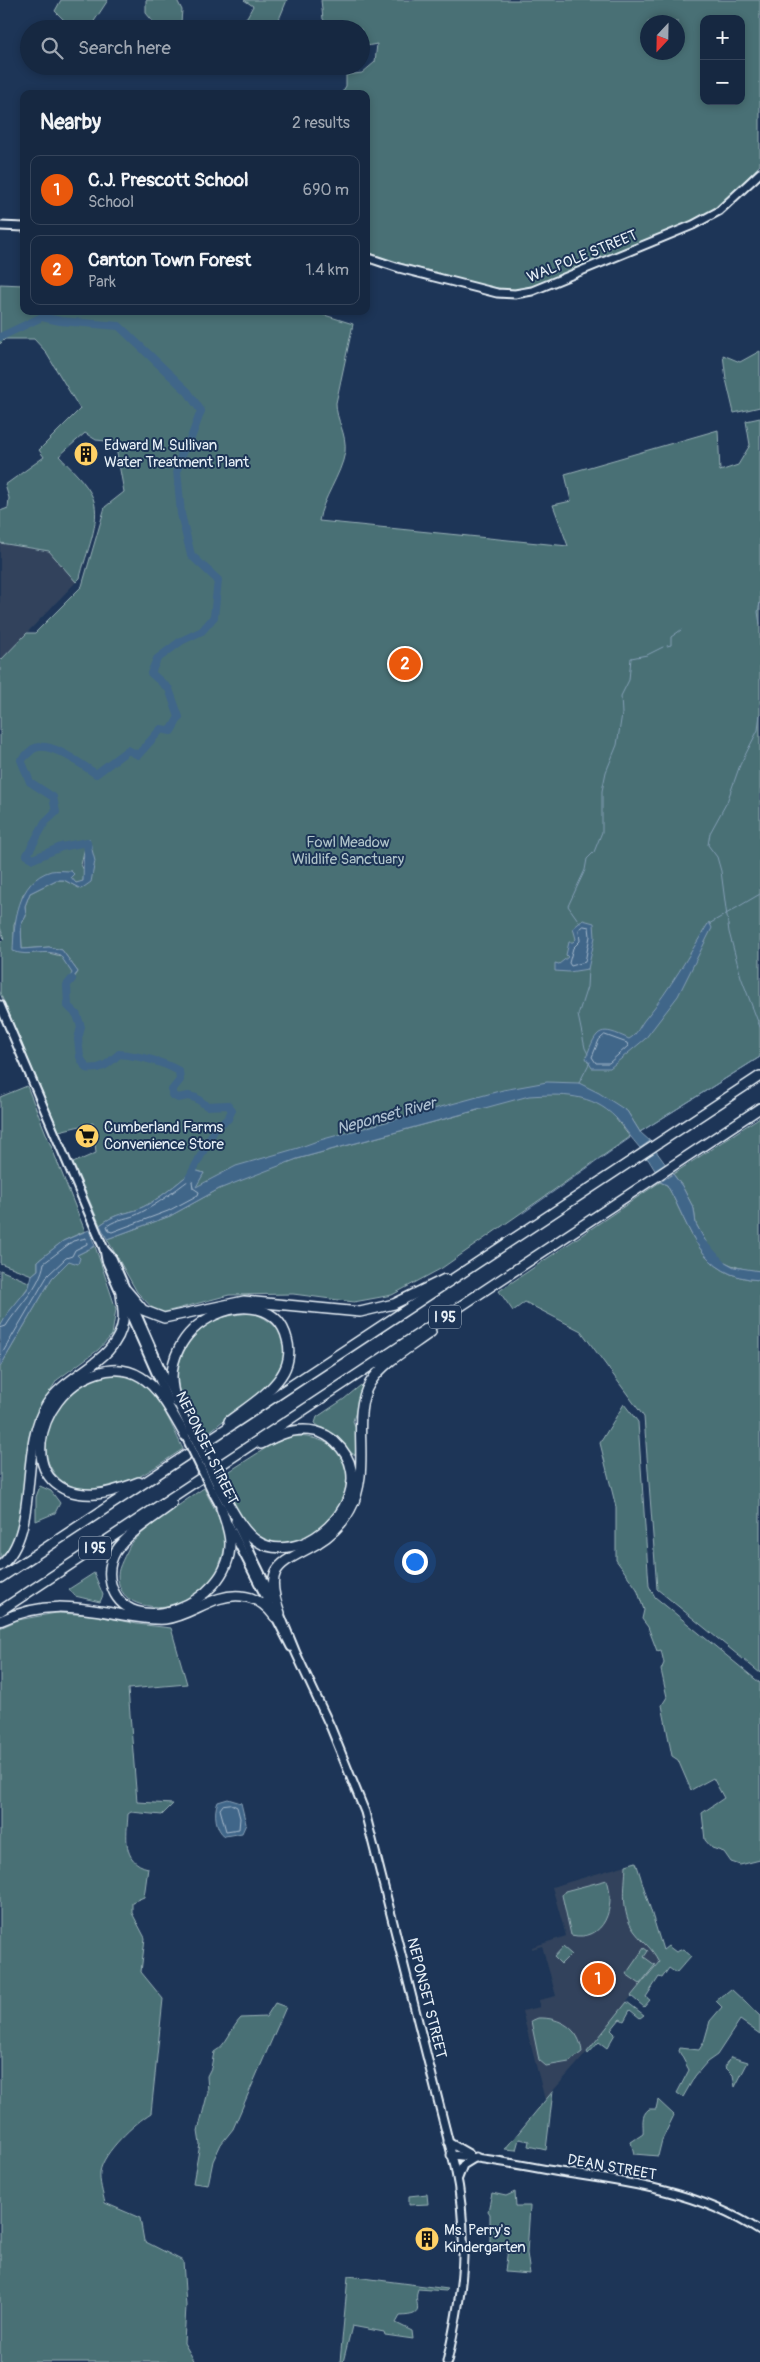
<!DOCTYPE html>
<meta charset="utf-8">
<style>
:root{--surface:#162841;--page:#23344c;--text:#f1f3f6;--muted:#9ea6b1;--line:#35445a;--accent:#ea580c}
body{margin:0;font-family:Pangolin,sans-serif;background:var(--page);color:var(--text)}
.controls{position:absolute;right:15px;top:15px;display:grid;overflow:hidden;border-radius:10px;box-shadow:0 2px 8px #0003}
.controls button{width:45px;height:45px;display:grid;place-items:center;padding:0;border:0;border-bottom:1px solid var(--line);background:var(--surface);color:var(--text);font:25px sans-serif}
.compass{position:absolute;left:640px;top:15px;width:45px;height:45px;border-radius:50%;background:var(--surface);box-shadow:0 2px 8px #0003;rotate:202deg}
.you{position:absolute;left:414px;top:1561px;width:18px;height:18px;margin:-12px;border:4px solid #fff;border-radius:50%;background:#1a73e8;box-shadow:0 0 0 8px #1a73e833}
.badge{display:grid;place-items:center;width:32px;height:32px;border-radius:50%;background:var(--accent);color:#fff;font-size:16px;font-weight:700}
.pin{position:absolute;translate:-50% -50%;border:2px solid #fff;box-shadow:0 1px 5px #0006}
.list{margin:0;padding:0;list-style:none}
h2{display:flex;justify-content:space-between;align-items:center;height:65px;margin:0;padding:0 20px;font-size:21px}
h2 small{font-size:16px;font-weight:400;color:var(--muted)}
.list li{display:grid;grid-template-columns:32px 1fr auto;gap:15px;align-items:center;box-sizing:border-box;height:70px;margin:0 10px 10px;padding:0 10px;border:1px solid var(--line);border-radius:10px}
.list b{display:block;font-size:19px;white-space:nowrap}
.list p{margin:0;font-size:16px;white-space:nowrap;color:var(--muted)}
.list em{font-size:16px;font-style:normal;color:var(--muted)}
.icon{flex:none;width:28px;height:28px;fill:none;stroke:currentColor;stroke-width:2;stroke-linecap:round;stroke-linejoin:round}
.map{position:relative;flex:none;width:760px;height:2362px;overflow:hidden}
.search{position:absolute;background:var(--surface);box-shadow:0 2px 8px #0003;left:20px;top:20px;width:350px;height:55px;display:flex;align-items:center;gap:12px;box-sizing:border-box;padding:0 18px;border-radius:28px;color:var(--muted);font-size:19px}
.panel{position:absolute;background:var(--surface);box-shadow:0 2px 8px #0003;left:20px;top:90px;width:350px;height:225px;border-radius:10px}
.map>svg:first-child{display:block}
.built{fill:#30425c}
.green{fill:#487075;stroke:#98b0b6;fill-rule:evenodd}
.water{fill:#416689;stroke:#849eb5}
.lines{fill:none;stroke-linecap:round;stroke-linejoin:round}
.shore{stroke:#a5b9cc;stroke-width:1}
.stream{stroke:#849eb5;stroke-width:1}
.river{stroke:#416689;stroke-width:8}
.secondary-casing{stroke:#e8f1f8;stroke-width:11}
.motorway-casing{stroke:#e8f1f8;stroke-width:12}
.secondary{stroke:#1d3557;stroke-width:7}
.motorway{stroke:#1d3557;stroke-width:9}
.secondary-bridge-casing{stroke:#e8f1f8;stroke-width:11;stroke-linecap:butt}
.secondary-bridge{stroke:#1d3557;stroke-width:7}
.labels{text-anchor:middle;stroke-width:4;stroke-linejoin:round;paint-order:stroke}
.shield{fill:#1d3557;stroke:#abb9c8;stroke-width:1}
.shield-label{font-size:14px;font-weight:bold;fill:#e8f1f8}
.street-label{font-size:15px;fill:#e8f1f8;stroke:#1d3557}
.poi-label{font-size:15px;fill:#e8f1f8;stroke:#1d3557;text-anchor:start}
.park-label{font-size:15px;fill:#b0c4ca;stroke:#1d3557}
.water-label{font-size:16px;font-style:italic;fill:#aec0d1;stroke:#1d3557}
</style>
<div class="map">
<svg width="760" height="2362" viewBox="0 0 760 2362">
<rect width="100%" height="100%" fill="#1d3557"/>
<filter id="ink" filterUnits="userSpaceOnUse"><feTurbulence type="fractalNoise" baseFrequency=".02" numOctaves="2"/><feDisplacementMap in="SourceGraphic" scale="10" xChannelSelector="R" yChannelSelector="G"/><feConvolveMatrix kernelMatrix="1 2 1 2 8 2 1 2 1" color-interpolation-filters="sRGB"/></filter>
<g filter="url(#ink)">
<g class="built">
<polygon points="0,543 49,551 76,582 0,661"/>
<polygon points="636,1862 666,1960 659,1962 583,2057 545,2100 522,2011 540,2007 539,2000 556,1996 542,1946 532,1949 532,1947 566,1936 552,1887"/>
</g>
<g class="green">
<polygon points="61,0 108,0 89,29 73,29 55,11"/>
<polygon points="146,0 177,0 182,10 181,22 171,29 159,29 146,13"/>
<polygon points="244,0 287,0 275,29 229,29 247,17 253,6"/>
<path d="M321 0H760V165L717 209 682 227 554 281 513 291 478 284 385 259 366 251V94H341L346 86V75L362 73 375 62 377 44 361 47V29H332L323 19ZM704 19H741V101H704ZM648 22H678V52H648Z"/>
<path d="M0 284 24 285V311H312L353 324 336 403C336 421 347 433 345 452 341 476 322 499 319 521L568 546 553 505 571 501 565 474 718 430 720 471 738 465 750 445 746 421 760 418V1057L640 1132 627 1111 616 1119 630 1137 442 1268 392 1295 354 1302 293 1294 229 1295 158 1314 137 1292 107 1239 170 1216 219 1189 259 1172 297 1159 478 1110 315 1149 189 1195 204 1173 194 1170C176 1184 157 1202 136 1210 120 1215 115 1214 100 1225L73 1163 96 1153 93 1123 59 1131 0 993V943L4 939 0 927V661L27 633H35L82 586 105 507 124 492 115 442 96 440 85 433 59 456C70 468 87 483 93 498 102 522 85 554 80 578L76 582 49 551 0 543V511L8 508 9 498 5 485 44 457 39 450 80 409 45 351 34 339H5L0 344ZM85 847 94 867 81 889 64 880H56L30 893 25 906 26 916 21 925 22 949 49 947 62 950 78 972 72 981 65 985 73 974 61 956 45 952 14 951V924L19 913 23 894 26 892 71 871 70 877 76 883 83 882 84 870 81 865Z"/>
<polygon points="760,351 760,407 734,413 726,379 723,355 740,362"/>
<polygon points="27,1086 85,1231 63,1241 38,1261 38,1270 32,1275 0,1263 0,1097"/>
<path d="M760 1117V1271C739 1270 724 1263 706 1251V1242L696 1224 694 1209 682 1186 673 1174Z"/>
<path d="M660 1182 667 1185C692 1230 699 1277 760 1280V1673L657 1589 644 1417 581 1331 525 1302 513 1311 499 1291Z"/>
<polygon points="95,1246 116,1309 112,1335 98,1350 57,1380 41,1405 33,1428 17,1529 13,1543 0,1558 0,1367 52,1278 69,1261 73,1262 77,1255"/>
<polygon points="0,1270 31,1283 0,1327"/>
<path d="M253 1313C287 1326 294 1350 274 1380L203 1437C195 1423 185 1408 180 1393 170 1364 190 1332 216 1320 228 1315 240 1314 253 1313Z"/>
<path d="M106 1374C118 1374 134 1374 144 1382 158 1394 175 1432 183 1449 159 1464 131 1486 102 1491 90 1493 75 1489 65 1483 32 1461 46 1414 73 1391 83 1383 94 1378 106 1374Z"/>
<path d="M361 1385 363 1388 353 1421 358 1434V1456C347 1453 326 1432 315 1423L317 1417 344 1399Z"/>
<polygon points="624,1404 638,1422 649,1586 655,1597 760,1683 760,1860 740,1865 731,1862 724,1852 712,1848 705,1840 702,1813 724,1798 713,1778 691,1790 678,1760 672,1756 662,1705 667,1697 661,1670 664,1663 661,1650 657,1651 648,1627 642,1619 644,1610 637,1589 616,1560 616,1507 600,1443"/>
<path d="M291 1436C404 1435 321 1585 254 1532 240 1522 229 1492 222 1476L269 1446Z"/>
<polygon points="40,1486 51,1491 60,1503 55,1513 36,1521 36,1497"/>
<path d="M204 1488C211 1503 223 1521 225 1537 226 1547 223 1554 220 1563 218 1573 214 1583 206 1590 185 1611 117 1618 118 1575 118 1567 126 1554 129 1547 135 1535 190 1497 204 1488Z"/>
<polygon points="94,1573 103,1595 100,1602 75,1596 69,1589"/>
<path d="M56 1613 94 1615 137 1624 171 1628 187 1684 128 1689 137 1802 173 1804 162 1815 131 1812 128 1814C127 1835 121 1862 148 1868L144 1897 132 1902V1913L145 1938 141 1972 163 1999 151 2113C135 2123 103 2152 100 2172 99 2181 103 2194 105 2203L140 2218 144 2241 183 2261 186 2306 184 2343 195 2362H0V1628L18 1620Z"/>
<path d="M636 1862 663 1950 668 1946 676 1952 683 1949 691 1956 676 1973 669 1968 662 1978 659 1977 646 1997 650 2000 644 2007 631 1996 659 1962C651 1946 645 1945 635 1932 620 1913 625 1888 626 1865Z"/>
<path d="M607 1880C616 1906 605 1943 571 1935L562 1895 565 1891Z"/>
<polygon points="563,1947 571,1954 561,1964 554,1957"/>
<polygon points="644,1948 648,1951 644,1957 655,1965 640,1984 626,1974"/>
<polygon points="731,1989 760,2016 760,2034 740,2020 717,2055 707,2062 695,2076 683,2097 677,2093 689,2070 679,2051 680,2048 699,2050 704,2042 710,2021 722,2007 716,2001"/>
<polygon points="627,2002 644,2015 640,2018 630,2010 624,2021 620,2019 611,2030 615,2034 607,2048 599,2042 588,2054 587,2052"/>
<path d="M275 2003 286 2007 233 2129 221 2144 213 2161 208 2185 193 2183 200 2144 198 2131 208 2092 207 2076 211 2068 214 2052C227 2045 231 2028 241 2018L266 2017Z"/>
<path d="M538 2018C560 2017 580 2029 582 2052L569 2062 546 2066 539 2060 531 2021Z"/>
<polygon points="731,2057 748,2062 735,2087 733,2075 725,2067"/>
<polygon points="553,2091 546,2150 528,2146 529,2141 519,2139 516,2150 505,2149"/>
<path d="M658 2100 674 2115 662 2140 658 2156 634 2154 631 2142 643 2134C644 2124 640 2116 649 2109H656Z"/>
<polygon points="515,2192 516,2206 530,2206 527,2253 530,2274 505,2272 508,2248 490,2249 490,2214 488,2211 492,2193 506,2196"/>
<polygon points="427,2194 428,2204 409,2205 409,2196"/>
<path d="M348 2276 448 2289 446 2291 418 2289C412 2306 429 2315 400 2316L396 2323 412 2331 413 2339 385 2335 384 2332 352 2326 343 2362H340Z"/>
</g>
<g class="water">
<path d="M89 838 95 861 91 882 81 889 64 880H56L30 893 25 906 26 916 21 925 22 949 49 947 62 950 78 972 65 987 72 973 60 955C45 948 29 958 13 951 14 923 17 881 51 871 57 870 65 871 71 871L74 874 71 877 76 883 83 881C84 864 81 855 89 838Z"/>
<polygon points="583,920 594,923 595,937 588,969 569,972 555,971 555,963 559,964 568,957 566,955 569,942 573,942 576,939 573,928"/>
<path d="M709 922 712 928 678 996 645 1039 610 1068H592L586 1058C597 1027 601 1026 629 1039 638 1034 639 1026 646 1018 670 989 689 955 709 922Z"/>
<path d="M547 1082 579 1083 599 1093 627 1111 640 1132 650 1141 640 1148C631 1138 624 1127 616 1118 592 1093 561 1094 529 1096L297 1159 219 1189 170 1216 107 1239 100 1225C115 1214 120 1215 136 1210 157 1202 176 1184 194 1170L204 1173 196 1187 236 1166 298 1148 320 1140 503 1090Z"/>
<polygon points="656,1151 666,1165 656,1172 648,1159 645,1158"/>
<path d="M673 1174 682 1186 694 1209 696 1224 706 1242V1251L734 1267 760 1271V1280C699 1277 692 1230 667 1185L660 1182Z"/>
<polygon points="89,1230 95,1246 77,1255 80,1258 78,1264 69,1261 52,1278 0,1367 0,1327 7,1314 29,1287 32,1275 38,1270 38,1261 63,1241"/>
<path d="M228 1799 241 1803 246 1824 242 1833 225 1836C216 1831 213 1812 218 1802Z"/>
</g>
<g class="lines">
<g class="shore">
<polygon points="584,926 589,927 590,936 585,962 571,966 569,963 573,948 580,941 579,930"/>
<polygon points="605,1035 627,1043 628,1046 609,1063 596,1063 592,1057 599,1040"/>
<path d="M189 1180 192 1181 193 1188 199 1192 198 1195 168 1211 112 1232 109 1231 107 1226C118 1218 129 1219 140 1213 158 1204 173 1192 189 1180Z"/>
<path d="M0 1328 6 1326C19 1305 40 1287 44 1263L73 1241 86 1238 87 1244 75 1250 72 1256 66 1258 48 1275 0 1357"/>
<polygon points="231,1804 237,1807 240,1818 239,1829 226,1831 220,1809 223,1805"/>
</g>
<g class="stream">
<polyline points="760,603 758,612 760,624"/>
<polyline points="667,646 671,645 671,637 681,630"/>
<polyline points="760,714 758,730 740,765 727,802 710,833 708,845 717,857 721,871 729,932 741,977 760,1027"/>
<polyline points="580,923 568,906 585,870 587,859 594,852 602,832 602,791 606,772 617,745 622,714 621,696 629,680 631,658 647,655 663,647"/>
<polyline points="709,924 760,894"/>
<polyline points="588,969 587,987 578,1015 585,1048 588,1054"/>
<polyline points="579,1083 590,1062"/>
<polyline points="640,1132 760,1057"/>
<polyline points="523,1213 630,1138"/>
</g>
<g class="river">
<path d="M0 337 42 317 60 321 119 326 188 392 201 411 191 438 182 453 177 470 181 514 191 555 218 580 214 617 202 631 181 641 157 659 151 673 169 689 179 717 171 731 161 729 138 755 128 750 96 774C82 765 49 739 33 749 29 752 25 757 21 760L30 782 53 797 56 812 45 822 27 855 33 859 61 847 87 842 88 853"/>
<path d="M72 979 67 985 68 1006 77 1015 81 1027 78 1039 80 1057 86 1068C101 1071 109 1063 119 1054 140 1056 161 1061 179 1071L180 1080 172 1090V1095L178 1098 188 1096 196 1098 207 1106 228 1105 232 1110 228 1119 216 1127 189 1178"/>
<polyline points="699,1240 721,1263"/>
</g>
<defs>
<g id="secondary">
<polyline points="0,226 24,227"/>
<polyline points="366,257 399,268 497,293 515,294 532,291 693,225 719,211 760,173"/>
<polyline points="0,1005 104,1249 106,1260 169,1402"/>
<polyline points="104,1249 112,1258 159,1365 192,1433"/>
<polyline points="211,1489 223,1511"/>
<polyline points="235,1521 273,1599"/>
<polyline points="229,1525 291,1647"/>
<path d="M278 1609 296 1653 331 1728 365 1812 455 2167C470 2239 463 2291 447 2362"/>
<polyline points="448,2142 469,2154"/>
<path d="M451 2155C488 2158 524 2166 560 2172 629 2182 700 2192 760 2231"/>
<polyline points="458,2178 463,2165 476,2157"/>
</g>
<g id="motorway">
<polyline points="126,1290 143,1310 164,1318 244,1301 360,1312 394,1304 445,1279"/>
<path d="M177 1403C146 1320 271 1273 287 1339 291 1352 288 1366 281 1376 269 1394 246 1408 229 1421"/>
<path d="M139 1482C125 1487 111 1493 96 1494 13 1499 32 1394 97 1373 112 1368 128 1369 141 1377 161 1389 174 1417 186 1437"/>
<path d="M217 1485C229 1502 239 1529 257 1541 270 1550 286 1549 301 1544 341 1529 373 1476 335 1442 324 1431 308 1428 293 1431 281 1433 271 1439 261 1444"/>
<path d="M172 1504C154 1518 129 1532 116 1551 110 1561 108 1572 111 1584 127 1643 230 1605 230 1544 230 1532 225 1519 221 1508"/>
<path d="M0 1566C41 1533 18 1449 47 1404 67 1373 118 1361 123 1321 124 1312 122 1303 121 1294"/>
<polyline points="0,1578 760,1076"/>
<polyline points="0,1611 760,1108"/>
<path d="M280 1613C262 1564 282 1564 318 1543 331 1535 343 1523 350 1510 373 1469 349 1416 370 1383 383 1362 411 1347 431 1332"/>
<path d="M0 1621C44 1600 77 1607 123 1615 137 1617 151 1620 165 1619 191 1616 214 1593 241 1596 255 1597 267 1606 275 1617"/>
</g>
</defs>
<use href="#secondary" class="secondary-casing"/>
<use href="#motorway" class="motorway-casing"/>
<use href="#secondary" class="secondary"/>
<use href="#motorway" class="motorway"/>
<defs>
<g id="secondary-bridge">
<polyline points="192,1433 217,1485"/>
<polyline points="186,1437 211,1489"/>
</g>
</defs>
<use href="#secondary-bridge" class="secondary-bridge-casing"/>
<use href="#secondary-bridge" class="secondary-bridge"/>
</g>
</g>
<defs>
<symbol id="building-disc" viewBox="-11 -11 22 22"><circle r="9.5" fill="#ffd166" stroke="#1d3557"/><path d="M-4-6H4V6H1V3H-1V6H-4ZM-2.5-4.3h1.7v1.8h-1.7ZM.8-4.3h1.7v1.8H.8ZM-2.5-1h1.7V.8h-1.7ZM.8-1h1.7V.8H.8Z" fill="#111"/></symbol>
<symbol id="supermarket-disc" viewBox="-11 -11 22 22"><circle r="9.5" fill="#ffd166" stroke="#1d3557"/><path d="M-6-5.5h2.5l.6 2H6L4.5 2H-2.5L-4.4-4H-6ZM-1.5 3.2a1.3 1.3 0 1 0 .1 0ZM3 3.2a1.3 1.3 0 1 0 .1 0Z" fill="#111"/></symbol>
</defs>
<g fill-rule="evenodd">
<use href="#building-disc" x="72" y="440" width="28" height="28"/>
<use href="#supermarket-disc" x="73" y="1122" width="28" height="28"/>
<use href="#building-disc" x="413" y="2225" width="28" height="28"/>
</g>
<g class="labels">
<g class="shield">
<rect x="429" y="1305.5" width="32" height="23" rx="4"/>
<rect x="79" y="1536.5" width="32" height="23" rx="4"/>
</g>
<g class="shield-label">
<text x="445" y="1322">I 95</text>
<text x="95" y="1553">I 95</text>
</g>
<g class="street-label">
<text transform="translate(582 256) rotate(-22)" y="5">WALPOLE STREET</text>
<text transform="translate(207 1448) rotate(64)" y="5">NEPONSET STREET</text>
<text transform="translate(427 1998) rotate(76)" y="5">NEPONSET STREET</text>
<text transform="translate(612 2167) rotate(10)" y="5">DEAN STREET</text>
</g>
<g class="poi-label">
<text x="104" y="450">Edward M. Sullivan<tspan x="104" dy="17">Water Treatment Plant</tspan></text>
<text x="104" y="1132">Cumberland Farms<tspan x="104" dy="17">Convenience Store</tspan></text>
<text x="444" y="2235">Ms. Perry's<tspan x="444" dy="17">Kindergarten</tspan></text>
</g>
<g class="park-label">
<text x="348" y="847">Fowl Meadow<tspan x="348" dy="17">Wildlife Sanctuary</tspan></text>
</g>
<g class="water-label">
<text transform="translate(386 1115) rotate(-15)" y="6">Neponset River</text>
</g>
</g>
</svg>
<div class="controls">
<button>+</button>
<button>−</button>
</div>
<svg class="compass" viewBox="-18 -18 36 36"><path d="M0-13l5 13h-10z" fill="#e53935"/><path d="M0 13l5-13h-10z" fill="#9ea6b1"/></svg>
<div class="you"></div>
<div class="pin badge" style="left:598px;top:1979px">1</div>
<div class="pin badge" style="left:405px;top:664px">2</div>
<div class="search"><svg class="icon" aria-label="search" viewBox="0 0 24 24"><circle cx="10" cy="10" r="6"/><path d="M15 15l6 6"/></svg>Search here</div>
<section class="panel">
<h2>Nearby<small>2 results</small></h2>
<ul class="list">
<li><span class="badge">1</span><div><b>C.J. Prescott School</b><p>School</p></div><em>690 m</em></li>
<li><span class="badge">2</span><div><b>Canton Town Forest</b><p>Park</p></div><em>1.4 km</em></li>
</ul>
</section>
</div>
